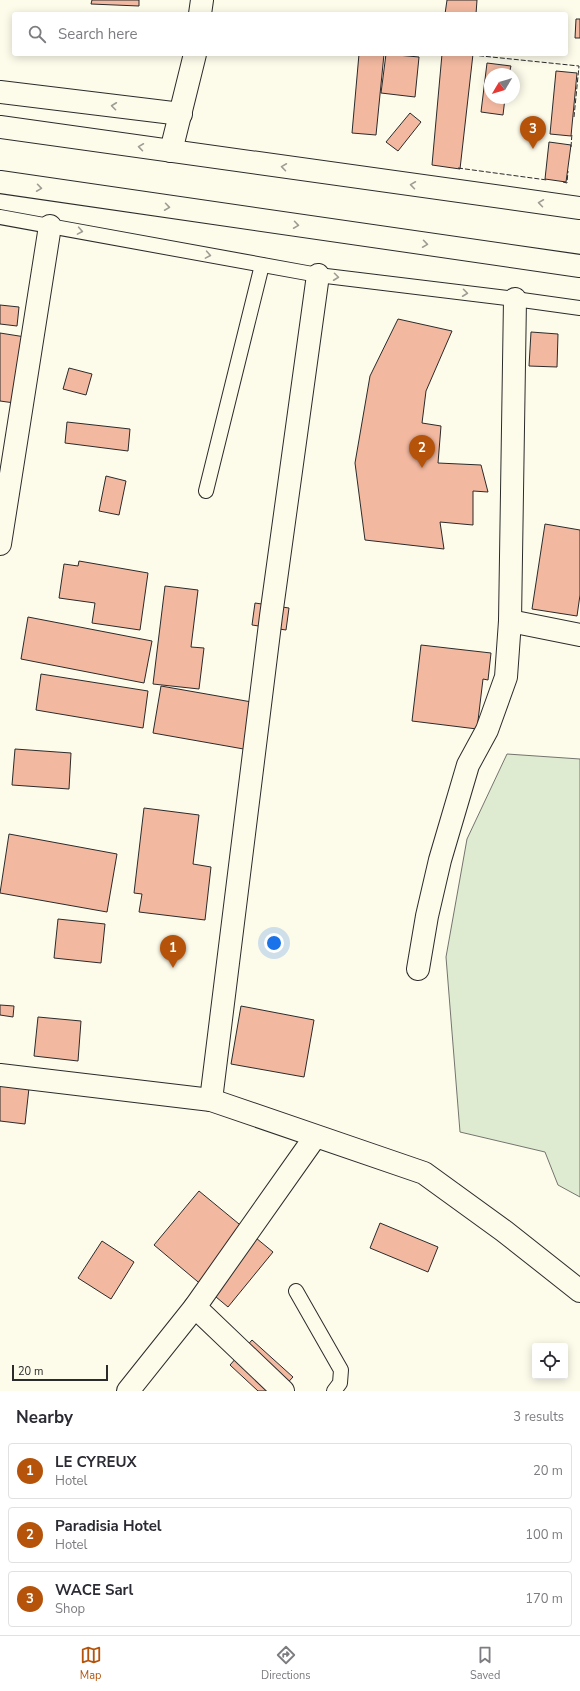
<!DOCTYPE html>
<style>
:root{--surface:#fff;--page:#f2f2f3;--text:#2b2b33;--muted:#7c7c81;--line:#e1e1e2;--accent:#b45309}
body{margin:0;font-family:"Nunito Sans",sans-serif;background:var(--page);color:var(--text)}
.controls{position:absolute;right:12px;bottom:12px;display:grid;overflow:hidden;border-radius:4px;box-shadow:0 2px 10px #0003}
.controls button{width:36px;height:36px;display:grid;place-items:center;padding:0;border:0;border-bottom:1px solid var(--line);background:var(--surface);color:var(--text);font:20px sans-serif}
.compass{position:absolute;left:484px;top:68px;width:36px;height:36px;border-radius:50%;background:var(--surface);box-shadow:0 2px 10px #0003;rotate:232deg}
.scale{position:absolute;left:12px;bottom:10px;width:96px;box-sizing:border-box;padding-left:4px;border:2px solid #2b2b2b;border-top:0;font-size:11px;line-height:14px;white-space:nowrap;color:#2b2b2b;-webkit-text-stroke:3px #fdfbea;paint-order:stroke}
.you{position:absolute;left:274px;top:943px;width:14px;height:14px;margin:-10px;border:3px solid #fff;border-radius:50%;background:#1a73e8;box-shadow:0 0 0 6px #1a73e833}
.badge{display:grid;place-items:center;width:26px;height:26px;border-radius:50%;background:var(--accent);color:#fff;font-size:13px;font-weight:700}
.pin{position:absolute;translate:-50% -33px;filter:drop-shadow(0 1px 2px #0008)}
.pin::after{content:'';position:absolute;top:21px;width:14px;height:12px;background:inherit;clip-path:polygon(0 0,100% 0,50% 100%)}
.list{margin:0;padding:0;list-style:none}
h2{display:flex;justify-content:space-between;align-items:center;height:52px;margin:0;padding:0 16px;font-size:17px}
h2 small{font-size:13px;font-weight:400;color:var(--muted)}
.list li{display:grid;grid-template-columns:26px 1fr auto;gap:12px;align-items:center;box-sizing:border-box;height:56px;margin:0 8px 8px;padding:0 8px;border:1px solid var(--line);border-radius:4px}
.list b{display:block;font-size:15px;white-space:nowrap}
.list p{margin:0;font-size:13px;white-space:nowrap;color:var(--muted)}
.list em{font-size:13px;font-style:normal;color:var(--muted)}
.icon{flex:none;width:22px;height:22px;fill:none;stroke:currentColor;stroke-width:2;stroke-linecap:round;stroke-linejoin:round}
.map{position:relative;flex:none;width:580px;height:1391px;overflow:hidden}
.search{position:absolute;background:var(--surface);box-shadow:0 2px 10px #0003;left:12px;right:12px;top:12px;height:44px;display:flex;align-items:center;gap:10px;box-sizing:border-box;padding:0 14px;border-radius:4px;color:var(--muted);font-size:15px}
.sheet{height:244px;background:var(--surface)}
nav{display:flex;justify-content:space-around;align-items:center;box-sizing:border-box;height:56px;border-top:1px solid var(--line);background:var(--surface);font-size:11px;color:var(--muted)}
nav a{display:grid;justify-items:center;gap:2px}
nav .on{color:var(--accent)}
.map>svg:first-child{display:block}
.green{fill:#deebd1;stroke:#74746e}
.building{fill:#f2b8a0;stroke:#2b2b2b}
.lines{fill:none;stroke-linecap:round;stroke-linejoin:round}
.service-casing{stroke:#2b2b2b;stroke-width:16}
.minor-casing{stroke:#2b2b2b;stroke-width:24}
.trunk-casing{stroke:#2b2b2b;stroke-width:24}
.service{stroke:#fdfbea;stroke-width:14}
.minor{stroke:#fdfbea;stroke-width:22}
.trunk{stroke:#fdfbea;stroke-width:22}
.fence{stroke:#2b2b2b;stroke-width:1;stroke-dasharray:5 2;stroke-linecap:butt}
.oneway{stroke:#9e9d94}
</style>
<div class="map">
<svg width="580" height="1391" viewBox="0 0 580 1391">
<rect width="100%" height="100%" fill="#fdfbea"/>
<polygon class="green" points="507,754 580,759 580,1197 558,1185 545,1152 460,1132 446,957 467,839"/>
<g class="building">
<polygon points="92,0 139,0 139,6 91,4"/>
<polygon points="447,0 477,0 476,14 445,14"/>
<polygon points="576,19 580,19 580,38 575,38"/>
<polygon points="359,54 384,54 376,135 352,133"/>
<polygon points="386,54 419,57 415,97 381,93"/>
<polygon points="442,54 473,54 460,169 432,165"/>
<polygon points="487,63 511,66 509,74 490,74 490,98 505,98 503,115 481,112"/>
<polygon points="556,71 577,73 571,136 550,134"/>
<polygon points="410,113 421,122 398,151 386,142"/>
<polygon points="549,142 571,145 566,182 545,179"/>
<polygon points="0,305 19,307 17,326 0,324"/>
<polygon points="398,319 452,331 426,391 422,423 441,426 438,463 481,465 488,492 473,491 473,525 440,522 444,549 365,540 355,463 370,376"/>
<polygon points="531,332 558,334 557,367 529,366"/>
<polygon points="0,333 38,339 29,405 0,401"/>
<polygon points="69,368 92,374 86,395 63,389"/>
<polygon points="67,422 130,429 128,451 65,443"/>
<polygon points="106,476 126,481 119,515 99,511"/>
<polygon points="545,524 580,530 580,595 577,616 532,609"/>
<polygon points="79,561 148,573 140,630 92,623 95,603 59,598 64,564 78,566"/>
<polygon points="165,586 198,590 191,647 204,648 199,689 153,684"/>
<polygon points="255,603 289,608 286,630 252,625"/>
<polygon points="28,617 152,641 144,683 21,659"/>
<polygon points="421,645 491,653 488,680 483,679 477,729 412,721"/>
<polygon points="41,674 148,691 143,728 36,710"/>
<polygon points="161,686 263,704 255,751 153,733"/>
<polygon points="15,749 71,753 69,789 12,785"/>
<polygon points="144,808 199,815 193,864 211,867 205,920 139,912 142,894 134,893"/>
<polygon points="9,834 117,854 107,912 0,893"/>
<polygon points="58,919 105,924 101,963 54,958"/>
<polygon points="0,1005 14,1006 13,1017 0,1015"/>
<polygon points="241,1006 314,1020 304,1077 231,1064"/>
<polygon points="38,1017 81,1021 78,1061 34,1056"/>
<polygon points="0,1066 31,1070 25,1124 0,1121"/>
<polygon points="199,1191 273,1252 228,1307 154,1245"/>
<polygon points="380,1223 438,1247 428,1272 370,1248"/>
<polygon points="102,1241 134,1262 111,1299 78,1278"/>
<polygon points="252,1340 293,1377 280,1391 258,1391 230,1365"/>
</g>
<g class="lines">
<defs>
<g id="service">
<polyline points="0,217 318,275 515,299 580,308"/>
<polyline points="206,491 262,265"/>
<polyline points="296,1291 341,1370 340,1383 334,1391"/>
</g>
<g id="minor">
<polyline points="200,14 202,0"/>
<polyline points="0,92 181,114"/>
<polyline points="171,151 195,54"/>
<polyline points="0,544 50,226"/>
<polyline points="510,621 580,635"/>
<polyline points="418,969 427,916 440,860 468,765 487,730 506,677 510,621 515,299"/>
<polyline points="0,1075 211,1100 424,1173 504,1231 580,1291"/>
<polyline points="211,1100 271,616 318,275"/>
<polyline points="195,1307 283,1391"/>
<polyline points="128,1391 195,1307 315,1137"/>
</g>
<g id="trunk">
<polyline points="0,127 580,208"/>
<polyline points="0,182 580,266"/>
</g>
</defs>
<use href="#service" class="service-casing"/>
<use href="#minor" class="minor-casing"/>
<use href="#trunk" class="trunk-casing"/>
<use href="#service" class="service"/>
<use href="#minor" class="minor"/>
<use href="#trunk" class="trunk"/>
<g class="fence">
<polyline points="472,55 579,66 574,117"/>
<polyline points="571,147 572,133"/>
<polyline points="458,168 547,180"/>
<polyline points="563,182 567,183 568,171"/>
</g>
</g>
<defs><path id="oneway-chevron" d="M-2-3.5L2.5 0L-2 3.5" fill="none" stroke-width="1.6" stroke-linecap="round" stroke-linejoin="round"/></defs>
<g class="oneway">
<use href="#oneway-chevron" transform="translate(114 106) rotate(-173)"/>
<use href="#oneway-chevron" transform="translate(141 147) rotate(-172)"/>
<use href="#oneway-chevron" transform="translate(284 167) rotate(-172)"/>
<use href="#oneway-chevron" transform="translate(413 185) rotate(-172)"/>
<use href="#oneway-chevron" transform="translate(39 188) rotate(8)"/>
<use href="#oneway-chevron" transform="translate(541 203) rotate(-172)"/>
<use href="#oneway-chevron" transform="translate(167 207) rotate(8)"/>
<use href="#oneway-chevron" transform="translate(296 225) rotate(8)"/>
<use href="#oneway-chevron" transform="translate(80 231) rotate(10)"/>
<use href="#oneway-chevron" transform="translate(425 244) rotate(8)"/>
<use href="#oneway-chevron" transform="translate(208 255) rotate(10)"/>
<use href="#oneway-chevron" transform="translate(336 277) rotate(7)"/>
<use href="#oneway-chevron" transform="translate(465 293) rotate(7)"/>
</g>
</svg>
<div class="controls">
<button><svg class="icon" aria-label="locate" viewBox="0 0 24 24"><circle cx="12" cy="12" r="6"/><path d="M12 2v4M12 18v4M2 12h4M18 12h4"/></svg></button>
</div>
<svg class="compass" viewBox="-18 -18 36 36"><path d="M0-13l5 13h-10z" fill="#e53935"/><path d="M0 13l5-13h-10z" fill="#7c7c81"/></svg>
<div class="scale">20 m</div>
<div class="you"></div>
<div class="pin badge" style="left:173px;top:968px">1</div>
<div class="pin badge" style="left:422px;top:468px">2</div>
<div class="pin badge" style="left:533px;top:149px">3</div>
<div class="search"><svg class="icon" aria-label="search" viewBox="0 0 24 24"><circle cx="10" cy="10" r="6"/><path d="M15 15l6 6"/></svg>Search here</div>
</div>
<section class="sheet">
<h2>Nearby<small>3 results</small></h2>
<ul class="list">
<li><span class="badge">1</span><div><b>LE CYREUX</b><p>Hotel</p></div><em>20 m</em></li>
<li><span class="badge">2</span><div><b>Paradisia Hotel</b><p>Hotel</p></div><em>100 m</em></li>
<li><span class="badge">3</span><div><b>WACE Sarl</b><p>Shop</p></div><em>170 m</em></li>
</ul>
</section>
<nav>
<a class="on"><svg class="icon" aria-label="map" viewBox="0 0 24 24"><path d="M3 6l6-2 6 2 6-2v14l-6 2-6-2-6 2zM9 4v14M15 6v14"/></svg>Map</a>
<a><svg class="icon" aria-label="directions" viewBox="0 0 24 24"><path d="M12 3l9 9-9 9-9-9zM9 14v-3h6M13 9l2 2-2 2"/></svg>Directions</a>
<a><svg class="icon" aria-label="saved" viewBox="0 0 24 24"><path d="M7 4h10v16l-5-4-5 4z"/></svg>Saved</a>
</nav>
